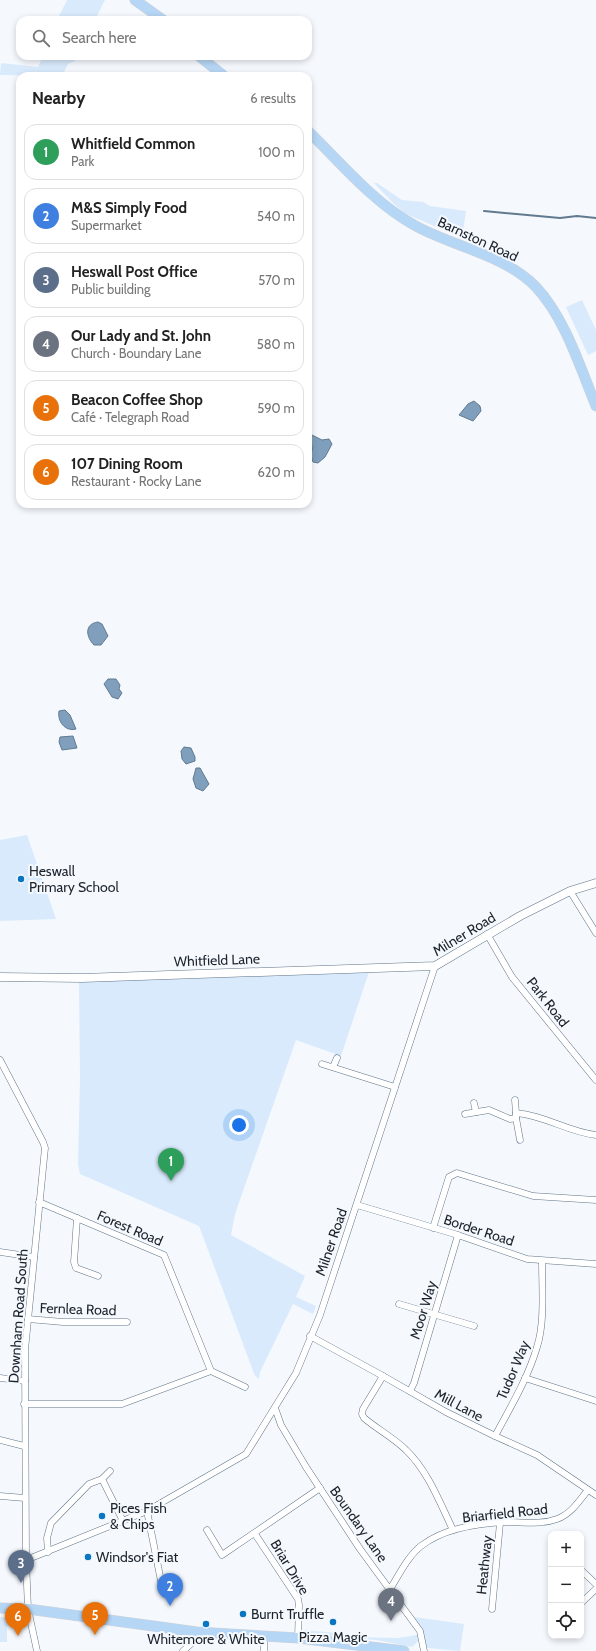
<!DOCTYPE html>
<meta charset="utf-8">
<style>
:root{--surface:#fff;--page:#f6f6f6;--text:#222;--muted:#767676;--line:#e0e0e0;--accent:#1a73e8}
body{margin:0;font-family:Cabin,sans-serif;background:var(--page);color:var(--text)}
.controls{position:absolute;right:12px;bottom:12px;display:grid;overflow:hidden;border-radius:8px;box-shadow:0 2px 6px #0003}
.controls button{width:36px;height:36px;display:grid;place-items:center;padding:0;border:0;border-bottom:1px solid var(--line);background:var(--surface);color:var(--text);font:20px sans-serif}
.you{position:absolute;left:239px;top:1125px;width:14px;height:14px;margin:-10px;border:3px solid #fff;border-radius:50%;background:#1a73e8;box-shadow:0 0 0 6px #1a73e833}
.badge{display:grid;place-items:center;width:26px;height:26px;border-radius:50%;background:var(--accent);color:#fff;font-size:13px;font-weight:700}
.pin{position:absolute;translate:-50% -33px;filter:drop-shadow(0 1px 2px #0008)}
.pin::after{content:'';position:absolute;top:21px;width:14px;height:12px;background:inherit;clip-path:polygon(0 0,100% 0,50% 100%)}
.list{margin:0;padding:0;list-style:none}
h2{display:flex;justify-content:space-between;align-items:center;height:52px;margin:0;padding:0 16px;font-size:17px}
h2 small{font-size:13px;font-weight:400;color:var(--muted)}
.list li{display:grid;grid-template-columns:26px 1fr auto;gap:12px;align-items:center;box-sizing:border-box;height:56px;margin:0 8px 8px;padding:0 8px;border:1px solid var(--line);border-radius:12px}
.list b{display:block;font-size:15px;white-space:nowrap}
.list p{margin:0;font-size:13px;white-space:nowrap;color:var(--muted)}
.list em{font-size:13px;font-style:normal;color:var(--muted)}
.icon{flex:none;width:22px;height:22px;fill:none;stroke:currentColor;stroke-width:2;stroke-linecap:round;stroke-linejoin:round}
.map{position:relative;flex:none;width:596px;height:1651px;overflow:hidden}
.search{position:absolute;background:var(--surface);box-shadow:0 2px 6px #0003;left:16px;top:16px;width:296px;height:44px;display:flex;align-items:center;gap:10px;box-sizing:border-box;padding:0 14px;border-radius:12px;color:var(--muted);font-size:15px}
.panel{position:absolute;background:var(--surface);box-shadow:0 2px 6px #0003;left:16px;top:72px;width:296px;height:436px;border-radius:12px}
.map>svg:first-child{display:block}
.green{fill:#d8eafc}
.water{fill:#7f9fbc;stroke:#617a90}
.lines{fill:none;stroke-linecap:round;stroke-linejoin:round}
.stream{stroke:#617a90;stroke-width:2}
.minor-casing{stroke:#617486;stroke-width:7}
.tertiary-casing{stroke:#617486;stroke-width:9}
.primary-casing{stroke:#d2d3d5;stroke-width:11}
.minor{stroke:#fff;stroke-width:6}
.tertiary{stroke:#fff;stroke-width:8}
.primary{stroke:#b6d6f5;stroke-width:10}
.poi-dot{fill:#0a76c1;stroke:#f5f9fe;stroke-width:1.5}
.labels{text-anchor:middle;stroke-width:4;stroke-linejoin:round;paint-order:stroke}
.street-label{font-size:14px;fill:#1c232b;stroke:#f5f9fe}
.poi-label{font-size:14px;fill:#1c232b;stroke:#f5f9fe;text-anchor:start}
</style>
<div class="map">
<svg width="596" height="1651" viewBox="0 0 596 1651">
<rect width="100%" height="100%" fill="#f5f9fe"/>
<g class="green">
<polygon points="67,0 105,0 95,20 57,20"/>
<polygon points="43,56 77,56 75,61 68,64 62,76 0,75 1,63 38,67"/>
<polygon points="374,183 377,183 402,200 423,202 430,206 466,211 462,238 406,214 394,204"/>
<polygon points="582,300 596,330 596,351 588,355 566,307"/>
<polygon points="27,835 56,919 0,921 0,840"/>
<polygon points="369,972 341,1056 296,1040 235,1214 231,1235 305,1276 296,1297 316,1306 313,1314 293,1304 260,1372 259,1379 255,1376 199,1226 80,1174 78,1164 80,1080 79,981"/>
<polygon points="0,1617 12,1618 11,1625 7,1626 7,1642 0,1642"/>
<polygon points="414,1617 464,1624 460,1651 428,1648 425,1644 424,1635"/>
<polygon points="304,1630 337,1633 343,1636 353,1637 398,1638 417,1635 419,1636 419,1640 412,1647 376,1640 300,1634 300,1631"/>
</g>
<g class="water">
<polygon points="474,401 480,406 481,411 473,421 459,415 468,404"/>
<polygon points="308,433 322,440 329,439 332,444 325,457 318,463 313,462 311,455 313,446 308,443"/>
<path d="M98 622 102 624 108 636 101 645H94C86 637 84 624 98 622Z"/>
<polygon points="108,679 116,679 120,685 119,689 122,693 118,699 112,697 104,684"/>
<path d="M65 710 70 715 76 729C65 732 57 721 59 711Z"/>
<polygon points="73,736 77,748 62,750 59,742 60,737"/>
<polygon points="184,747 191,748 195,757 195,761 186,764 182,759 181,751"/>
<polygon points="196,768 200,768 209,784 203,791 196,788 193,779"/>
</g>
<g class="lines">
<polyline class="stream" points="484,211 560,218 577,216 596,218"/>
<defs>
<g id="minor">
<polyline points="570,891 596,933"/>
<polyline points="487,934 512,977 596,1080"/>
<polyline points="0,1060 43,1142 45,1148 25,1350 26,1560 28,1609 37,1651"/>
<polyline points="322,1064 395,1087"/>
<polyline points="333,1067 337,1058"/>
<path d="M515 1100 516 1113C544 1115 568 1132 596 1135"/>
<polyline points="474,1103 476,1112"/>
<polyline points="465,1114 489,1110 510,1119 516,1118 516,1113"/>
<polyline points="516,1118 520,1140"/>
<polyline points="39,1202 164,1255 211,1371"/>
<polyline points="357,1205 458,1235 527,1259 596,1264"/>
<polyline points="77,1218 74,1262 76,1268 98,1276"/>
<polyline points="433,1228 449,1177 457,1173 533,1196 596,1200"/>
<polyline points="0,1252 34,1257"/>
<polyline points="399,1304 474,1326"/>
<polyline points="28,1319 63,1322 127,1322"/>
<polyline points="310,1336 383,1376 446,1412 495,1436 537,1455 596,1495"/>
<path d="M383 1376 363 1409 362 1414 364 1418C377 1429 394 1438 406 1450 428 1471 440 1503 453 1530"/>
<polyline points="0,1378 25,1381"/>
<polyline points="525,1378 596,1401"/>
<polyline points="410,1391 414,1383 458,1235"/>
<polyline points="24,1404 122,1404 211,1371 245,1387"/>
<polyline points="275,1408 281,1425 306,1467 360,1549 420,1631 424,1651"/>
<path d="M495 1436C510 1408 528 1378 537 1347 545 1322 542 1288 542 1261"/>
<polyline points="0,1440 24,1446"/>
<polyline points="110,1471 102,1479 123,1521"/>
<polyline points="0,1496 25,1498"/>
<polyline points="147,1511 161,1581"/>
<polyline points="207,1530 222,1555 320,1488"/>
<polyline points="255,1534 298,1599 299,1605 298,1638"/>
<polyline points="48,1552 47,1538 51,1523 89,1484 102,1479"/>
<polyline points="26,1560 147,1511 246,1454 296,1373 320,1315 435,966"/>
<polyline points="581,1570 596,1584"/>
<path d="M390 1589C399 1575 408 1556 421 1546 444 1528 479 1523 508 1522 525 1522 541 1525 557 1519 571 1514 579 1501 588 1490"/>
<polyline points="581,1603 596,1589"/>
<polyline points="492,1609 500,1523"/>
<polyline points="264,1636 264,1651"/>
<polyline points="183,1651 192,1643 197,1632"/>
</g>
<polyline id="tertiary" points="0,977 82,978 435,966 520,916 570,891 596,883"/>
<g id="primary">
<polyline points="135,0 163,20"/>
<polyline points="199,56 224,76"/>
<path d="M308 131C342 164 373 202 414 225 453 247 504 254 536 287 565 318 580 367 596 406"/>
<polyline points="0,1608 28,1609 197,1632 298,1638 404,1651"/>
</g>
</defs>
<use href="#minor" class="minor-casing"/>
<use href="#tertiary" class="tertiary-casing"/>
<use href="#primary" class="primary-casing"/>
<use href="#minor" class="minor"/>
<use href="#tertiary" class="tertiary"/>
<use href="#primary" class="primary"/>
</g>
<g class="poi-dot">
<circle cx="21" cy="879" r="4"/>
<circle cx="102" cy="1516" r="4"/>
<circle cx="88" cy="1557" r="4"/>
<circle cx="243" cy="1614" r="4"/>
<circle cx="333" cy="1622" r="4"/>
<circle cx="206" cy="1624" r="4"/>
</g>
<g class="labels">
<g class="street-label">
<text transform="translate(478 239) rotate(25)" y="5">Barnston Road</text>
<text transform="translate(464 934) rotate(-31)" y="5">Milner Road</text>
<text transform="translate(217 960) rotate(-2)" y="5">Whitfield Lane</text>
<text transform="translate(548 1002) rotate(52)" y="5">Park Road</text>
<text transform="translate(130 1228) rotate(23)" y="5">Forest Road</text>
<text transform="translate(479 1230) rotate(18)" y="5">Border Road</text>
<text transform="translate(331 1242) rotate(-71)" y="5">Milner Road</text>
<text transform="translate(78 1309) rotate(2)" y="5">Fernlea Road</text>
<text transform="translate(423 1310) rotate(-73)" y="5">Moor Way</text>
<text transform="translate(18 1316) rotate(-86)" y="5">Downham Road South</text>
<text transform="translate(513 1370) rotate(-67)" y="5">Tudor Way</text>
<text transform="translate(459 1405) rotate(28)" y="5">Mill Lane</text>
<text transform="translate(505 1513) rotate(-6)" y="5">Briarfield Road</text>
<text transform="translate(359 1524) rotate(55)" y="5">Boundary Lane</text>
<text transform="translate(484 1565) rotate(-84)" y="5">Heathway</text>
<text transform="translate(290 1567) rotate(59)" y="5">Briar Drive</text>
</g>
<g class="poi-label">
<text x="29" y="876">Heswall<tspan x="29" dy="16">Primary School</tspan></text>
<text x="110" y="1513">Pices Fish<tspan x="110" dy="16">&amp; Chips</tspan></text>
<text x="96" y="1562">Windsor's Fiat</text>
<text x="251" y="1619">Burnt Truffle</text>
<text x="333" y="1642" text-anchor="middle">Pizza Magic</text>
<text x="206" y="1644" text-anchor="middle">Whitemore &amp; White</text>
</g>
</g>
</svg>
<div class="controls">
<button>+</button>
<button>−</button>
<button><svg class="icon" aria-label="locate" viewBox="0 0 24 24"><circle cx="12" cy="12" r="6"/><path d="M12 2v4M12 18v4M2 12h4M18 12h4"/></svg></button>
</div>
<div class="you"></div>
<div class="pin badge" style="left:171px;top:1181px;background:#2e9e5b">1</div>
<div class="pin badge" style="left:170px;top:1606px;background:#3f7fe0">2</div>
<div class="pin badge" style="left:21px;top:1583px;background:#5c6f8a">3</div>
<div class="pin badge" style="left:391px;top:1621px;background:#6b7280">4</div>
<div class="pin badge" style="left:95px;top:1635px;background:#e8710a">5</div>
<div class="pin badge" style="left:18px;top:1636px;background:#e8710a">6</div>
<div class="search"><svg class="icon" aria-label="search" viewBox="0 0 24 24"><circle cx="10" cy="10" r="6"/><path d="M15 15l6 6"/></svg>Search here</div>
<section class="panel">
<h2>Nearby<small>6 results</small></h2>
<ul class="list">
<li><span class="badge" style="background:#2e9e5b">1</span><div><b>Whitfield Common</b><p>Park</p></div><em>100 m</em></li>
<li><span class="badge" style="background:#3f7fe0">2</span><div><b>M&amp;S Simply Food</b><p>Supermarket</p></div><em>540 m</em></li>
<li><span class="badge" style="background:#5c6f8a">3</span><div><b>Heswall Post Office</b><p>Public building</p></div><em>570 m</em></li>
<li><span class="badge" style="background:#6b7280">4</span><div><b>Our Lady and St. John</b><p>Church · Boundary Lane</p></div><em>580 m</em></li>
<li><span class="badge" style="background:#e8710a">5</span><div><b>Beacon Coffee Shop</b><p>Café · Telegraph Road</p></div><em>590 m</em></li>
<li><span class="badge" style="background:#e8710a">6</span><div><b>107 Dining Room</b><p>Restaurant · Rocky Lane</p></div><em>620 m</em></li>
</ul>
</section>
</div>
